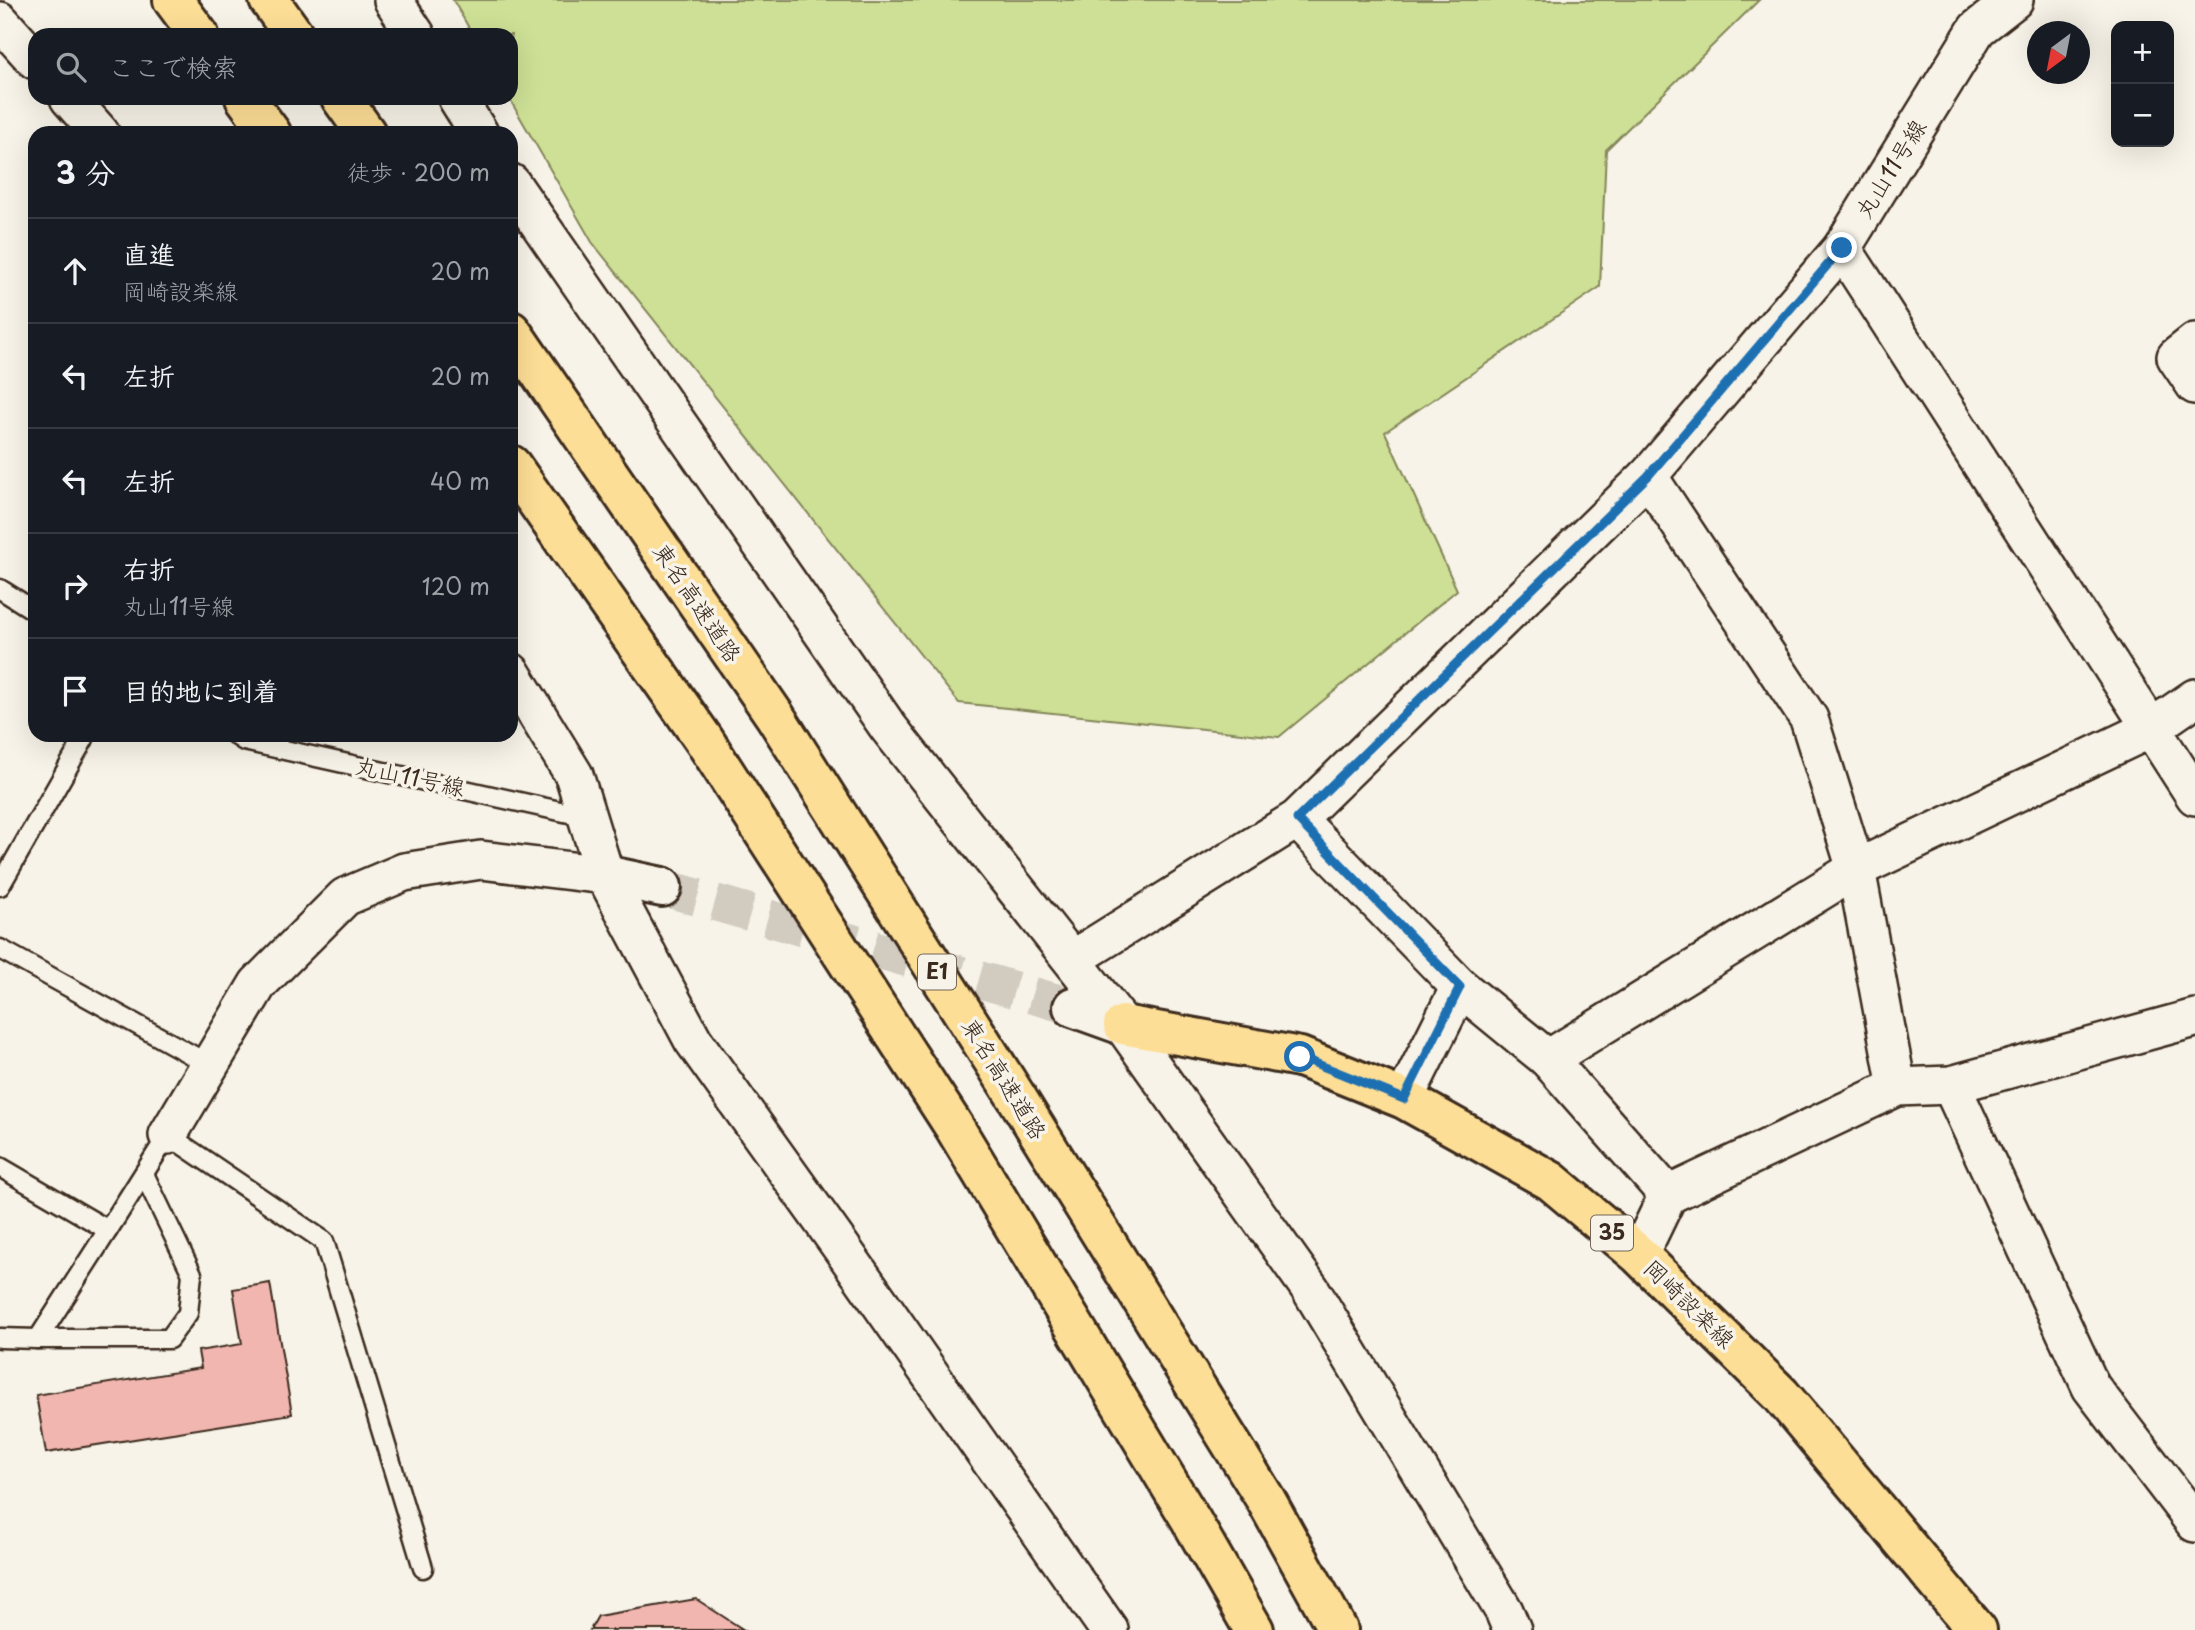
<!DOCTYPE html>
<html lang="ja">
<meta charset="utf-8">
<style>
:root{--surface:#171b24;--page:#242831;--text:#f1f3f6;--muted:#9ea1a6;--line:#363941}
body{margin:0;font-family:"Playpen Sans","Klee One",sans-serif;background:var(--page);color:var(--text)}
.controls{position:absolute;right:21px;top:21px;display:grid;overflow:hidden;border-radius:14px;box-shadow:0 7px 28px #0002}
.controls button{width:63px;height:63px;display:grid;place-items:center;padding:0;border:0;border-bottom:2px solid var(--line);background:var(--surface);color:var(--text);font:35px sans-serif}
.compass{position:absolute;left:2027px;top:21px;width:63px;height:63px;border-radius:50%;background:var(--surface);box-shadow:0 7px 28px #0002;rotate:212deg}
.stop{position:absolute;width:21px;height:21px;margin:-16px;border:5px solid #1f6fb2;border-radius:50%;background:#fff}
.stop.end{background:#1f6fb2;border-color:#fff;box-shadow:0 2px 7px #0008}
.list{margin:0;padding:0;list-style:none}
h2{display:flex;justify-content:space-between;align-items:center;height:91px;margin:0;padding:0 28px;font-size:30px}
h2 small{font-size:23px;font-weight:400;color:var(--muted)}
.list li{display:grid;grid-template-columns:46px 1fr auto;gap:21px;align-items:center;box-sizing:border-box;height:105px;padding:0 28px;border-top:2px solid var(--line)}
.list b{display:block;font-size:26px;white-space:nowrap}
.list p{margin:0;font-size:23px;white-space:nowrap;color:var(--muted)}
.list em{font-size:23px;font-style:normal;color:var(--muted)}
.icon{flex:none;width:38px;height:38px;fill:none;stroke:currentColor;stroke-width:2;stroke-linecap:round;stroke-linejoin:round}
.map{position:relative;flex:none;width:2195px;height:1630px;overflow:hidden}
.search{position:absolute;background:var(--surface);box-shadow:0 7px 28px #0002;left:28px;top:28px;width:490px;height:77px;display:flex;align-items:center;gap:18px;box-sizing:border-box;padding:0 24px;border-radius:21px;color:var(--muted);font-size:26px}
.panel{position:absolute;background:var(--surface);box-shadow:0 7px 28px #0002;left:28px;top:126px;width:490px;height:616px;border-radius:21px}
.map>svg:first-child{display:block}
.green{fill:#cde095;stroke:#84855a;stroke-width:2}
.building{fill:#f1b6af;stroke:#3b2a1e;stroke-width:2}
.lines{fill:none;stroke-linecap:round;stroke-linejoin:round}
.street-tunnel{stroke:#d1cbc0;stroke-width:37;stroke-dasharray:37 18;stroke-linecap:butt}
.lane-casing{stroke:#3b2a1e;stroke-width:23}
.street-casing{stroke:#3b2a1e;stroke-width:42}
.secondary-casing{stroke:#3b2a1e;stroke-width:44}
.primary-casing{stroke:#3b2a1e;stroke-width:44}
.highway-casing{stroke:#3b2a1e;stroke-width:44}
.lane{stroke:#f7f3e8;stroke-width:18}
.street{stroke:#f7f3e8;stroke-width:37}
.secondary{stroke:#f7f3e8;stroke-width:38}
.primary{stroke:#fdde96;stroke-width:38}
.highway{stroke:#fdde96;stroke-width:38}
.route{stroke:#1f6fb2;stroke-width:9}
.labels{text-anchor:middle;stroke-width:7;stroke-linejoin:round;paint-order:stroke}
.shield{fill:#f7f3e8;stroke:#73665b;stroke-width:2}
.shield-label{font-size:21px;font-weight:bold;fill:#3b2a1e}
.street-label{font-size:23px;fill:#3b2a1e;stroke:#f7f3e8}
</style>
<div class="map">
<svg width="2195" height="1630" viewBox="0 0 2195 1630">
<rect width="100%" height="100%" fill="#f7f3e8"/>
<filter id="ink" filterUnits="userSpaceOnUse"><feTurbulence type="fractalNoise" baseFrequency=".0143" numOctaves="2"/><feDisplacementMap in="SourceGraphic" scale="14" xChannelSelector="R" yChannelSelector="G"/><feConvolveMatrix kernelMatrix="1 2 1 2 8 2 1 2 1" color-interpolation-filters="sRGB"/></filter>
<g filter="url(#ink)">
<polygon class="green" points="453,0 1759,0 1606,150 1600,287 1385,432 1457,590 1279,737 959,703 592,242 509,98 511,35 473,35"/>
<g class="building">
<polygon points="270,1283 292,1414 46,1453 36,1395 201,1368 198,1351 242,1344 233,1289"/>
<polygon points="696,1599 744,1630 590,1630 598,1616"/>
</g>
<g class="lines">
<polyline class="street-tunnel" points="662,887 1073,1007"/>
<defs>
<g id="lane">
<polyline points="0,589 35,611"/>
<polyline points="235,735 244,741 587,817"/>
<polyline points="0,886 84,739"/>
<polyline points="0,949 210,1065"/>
<polyline points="0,1167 108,1230 168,1135 324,1241 423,1568"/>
<polyline points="0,1338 38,1339 108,1230"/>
<polyline points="38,1339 169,1339 188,1313 192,1274 144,1174"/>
</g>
<g id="street">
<polyline points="393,0 416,35"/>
<polyline points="0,21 35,60"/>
<polyline points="69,98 100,133"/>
<polyline points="457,98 479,133"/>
<polyline points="511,183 888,727 1123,1025 1311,1290 1504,1611 1512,1630"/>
<polyline points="1842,248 2195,796"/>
<polyline points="2195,342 2176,357 2195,385"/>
<polyline points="1648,476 1809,719 1856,869 1897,1087"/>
<polyline points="511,672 574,775 605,875 693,1040 841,1247 1109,1630"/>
<polyline points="1297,819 1460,987 1548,1059 1668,1195"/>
<polyline points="1073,959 1297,819 1648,476 1842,248 1977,29 2014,0"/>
<polyline points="1548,1059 1856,869 2150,729 2195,698"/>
<polyline points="1951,1085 2091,1387 2195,1523"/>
<polyline points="1404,1099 1460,987"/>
<polyline points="168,1135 258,984 345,897 404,872 481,860 605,875"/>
<polyline points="1639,1255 1668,1195 1897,1087 1951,1085 2195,1018"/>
</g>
<g id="secondary">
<polyline points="605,875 662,887"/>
<polyline points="1073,1007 1123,1025"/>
</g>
<polyline id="primary" points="1123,1025 1300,1057 1404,1099 1551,1181 1639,1255 1781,1395 1977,1630"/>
<g id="highway">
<polyline points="173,0 199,35"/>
<polyline points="269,0 294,35"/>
<polyline points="245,98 271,133"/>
<polyline points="341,98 366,133"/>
<polyline points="511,331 775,716 1017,1098 1266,1500 1338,1630"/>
<polyline points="511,465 704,740 953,1125 1191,1520 1254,1630"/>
</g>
</defs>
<use href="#lane" class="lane-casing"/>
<use href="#street" class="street-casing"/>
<use href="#secondary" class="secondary-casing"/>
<use href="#primary" class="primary-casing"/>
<use href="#highway" class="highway-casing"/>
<use href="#lane" class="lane"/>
<use href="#street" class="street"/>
<use href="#secondary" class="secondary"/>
<use href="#primary" class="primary"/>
<use href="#highway" class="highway"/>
</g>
</g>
<g class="lines" filter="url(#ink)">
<polyline class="route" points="1300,1057 1404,1099 1460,987 1297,819 1648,476 1842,248"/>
</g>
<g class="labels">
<g class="shield">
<rect x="918" y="954.5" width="38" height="35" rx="5"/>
<rect x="1591" y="1215.5" width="42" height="35" rx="5"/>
</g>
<g class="shield-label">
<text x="937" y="979">E1</text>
<text x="1612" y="1240">35</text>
</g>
<g class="street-label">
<text transform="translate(1891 169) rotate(-58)" y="8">丸山11号線</text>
<text transform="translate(697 603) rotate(56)" y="8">東名高速道路</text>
<text transform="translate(410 777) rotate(12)" y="8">丸山11号線</text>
<text transform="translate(1004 1079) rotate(58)" y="8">東名高速道路</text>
<text transform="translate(1689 1304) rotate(44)" y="8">岡崎設楽線</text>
</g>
</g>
</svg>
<div class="controls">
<button>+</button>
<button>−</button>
</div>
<svg class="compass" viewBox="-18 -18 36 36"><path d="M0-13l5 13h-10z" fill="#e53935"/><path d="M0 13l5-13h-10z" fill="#9ea1a6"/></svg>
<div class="stop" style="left:1300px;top:1057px"></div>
<div class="stop end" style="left:1842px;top:248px"></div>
<div class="search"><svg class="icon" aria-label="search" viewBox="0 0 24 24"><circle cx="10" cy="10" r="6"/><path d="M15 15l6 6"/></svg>ここで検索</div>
<section class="panel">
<h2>3 分<small>徒歩 · 200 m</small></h2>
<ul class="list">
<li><svg class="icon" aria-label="ahead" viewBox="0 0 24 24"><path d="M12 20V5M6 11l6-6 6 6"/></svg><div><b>直進</b><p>岡崎設楽線</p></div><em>20 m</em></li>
<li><svg class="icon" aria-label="left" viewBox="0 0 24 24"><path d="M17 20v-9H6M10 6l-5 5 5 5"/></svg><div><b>左折</b></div><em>20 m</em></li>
<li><svg class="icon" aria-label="left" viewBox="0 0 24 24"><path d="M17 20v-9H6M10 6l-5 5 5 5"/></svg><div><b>左折</b></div><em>40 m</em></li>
<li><svg class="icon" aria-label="right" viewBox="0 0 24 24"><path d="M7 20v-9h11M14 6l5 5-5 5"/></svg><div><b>右折</b><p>丸山11号線</p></div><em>120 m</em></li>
<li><svg class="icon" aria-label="arrive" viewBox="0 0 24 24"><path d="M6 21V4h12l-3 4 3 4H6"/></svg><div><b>目的地に到着</b></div></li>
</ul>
</section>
</div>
